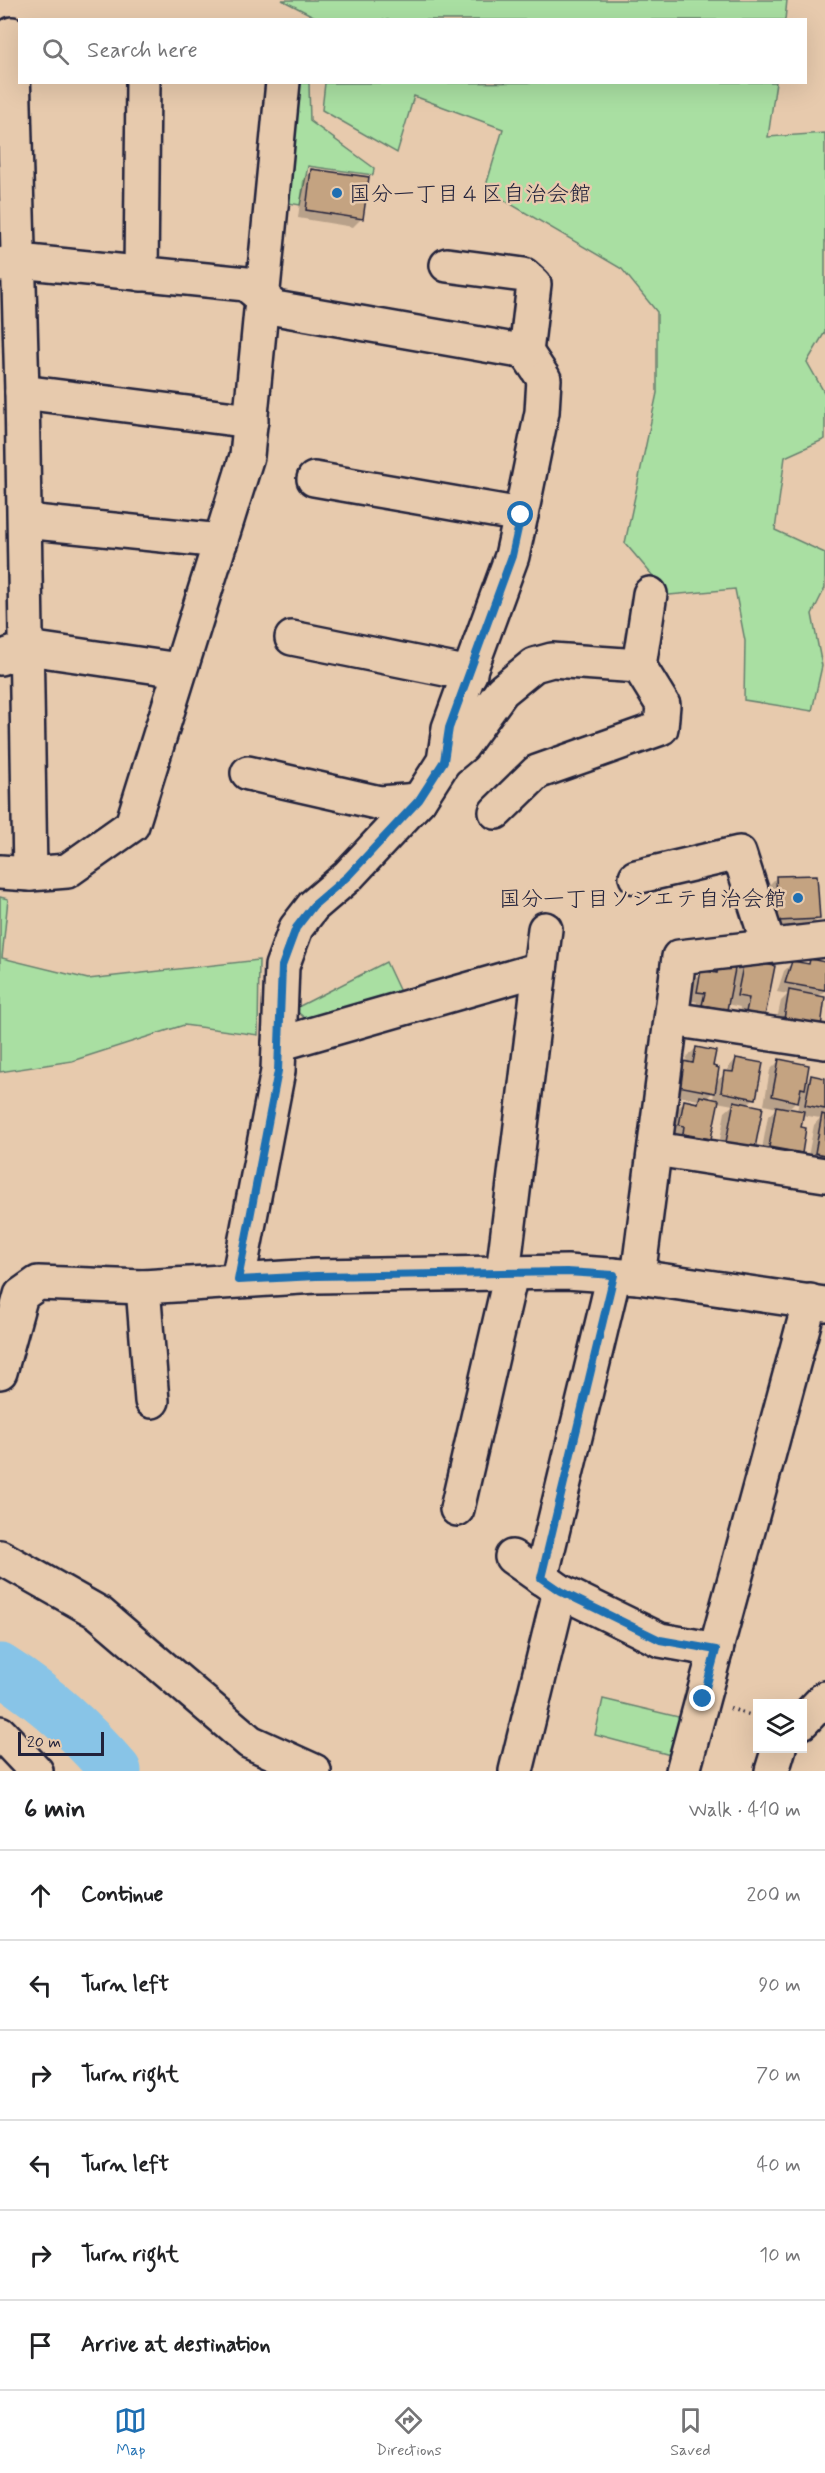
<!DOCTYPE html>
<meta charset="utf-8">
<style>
:root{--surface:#fff;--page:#f2f2f2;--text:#202124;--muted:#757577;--line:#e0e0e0;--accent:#1f6fb2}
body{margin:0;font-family:Mynerve,"Klee One",sans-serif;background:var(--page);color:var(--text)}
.controls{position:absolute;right:18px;bottom:18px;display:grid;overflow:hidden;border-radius:0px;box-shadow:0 6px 24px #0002}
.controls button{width:54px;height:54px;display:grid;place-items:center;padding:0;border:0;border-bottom:2px solid var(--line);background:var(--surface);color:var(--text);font:30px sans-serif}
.scale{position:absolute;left:18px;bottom:15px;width:86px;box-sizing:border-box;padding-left:6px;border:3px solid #22223b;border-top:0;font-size:16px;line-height:21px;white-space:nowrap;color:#22223b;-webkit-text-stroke:4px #e7caad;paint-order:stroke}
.stop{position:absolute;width:18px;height:18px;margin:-14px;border:4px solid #1f6fb2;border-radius:50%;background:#fff}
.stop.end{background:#1f6fb2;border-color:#fff;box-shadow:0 2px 6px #0008}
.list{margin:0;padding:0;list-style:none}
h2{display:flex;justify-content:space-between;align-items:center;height:78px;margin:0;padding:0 24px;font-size:26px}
h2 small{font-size:20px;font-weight:400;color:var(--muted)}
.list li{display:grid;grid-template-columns:39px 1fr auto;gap:18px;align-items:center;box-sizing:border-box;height:90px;padding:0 24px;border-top:2px solid var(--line)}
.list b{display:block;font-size:22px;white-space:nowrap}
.list em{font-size:20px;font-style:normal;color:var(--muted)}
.icon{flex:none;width:33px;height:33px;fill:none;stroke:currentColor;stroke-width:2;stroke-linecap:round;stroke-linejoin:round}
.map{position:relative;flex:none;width:825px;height:1771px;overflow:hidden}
.search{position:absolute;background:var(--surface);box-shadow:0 6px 24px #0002;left:18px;right:18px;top:18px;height:66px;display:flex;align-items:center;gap:15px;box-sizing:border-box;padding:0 21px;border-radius:0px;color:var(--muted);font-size:22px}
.sheet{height:618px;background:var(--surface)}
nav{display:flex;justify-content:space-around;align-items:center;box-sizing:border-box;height:84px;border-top:2px solid var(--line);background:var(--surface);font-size:16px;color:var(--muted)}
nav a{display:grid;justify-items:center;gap:3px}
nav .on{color:var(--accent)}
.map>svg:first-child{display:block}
.green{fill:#a9dfa2;stroke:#66806e;stroke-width:1.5}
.shadow{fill:#0003;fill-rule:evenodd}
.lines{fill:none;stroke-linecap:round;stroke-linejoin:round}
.river{stroke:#88c4e7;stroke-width:51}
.building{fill:#c4a381;stroke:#22223b;stroke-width:1.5}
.minor-casing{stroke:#22223b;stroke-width:38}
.path{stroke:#22223b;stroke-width:4;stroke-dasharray:1.5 4.5;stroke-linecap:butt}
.minor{stroke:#e7caad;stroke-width:33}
.route{stroke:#1f6fb2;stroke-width:8}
.poi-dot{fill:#1f6fb2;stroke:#e7caad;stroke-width:2}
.labels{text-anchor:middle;stroke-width:5;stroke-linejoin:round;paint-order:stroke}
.poi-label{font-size:22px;fill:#22223b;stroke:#e7caad;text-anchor:start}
</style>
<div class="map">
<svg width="825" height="1771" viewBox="0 0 825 1771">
<rect width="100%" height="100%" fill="#e7caad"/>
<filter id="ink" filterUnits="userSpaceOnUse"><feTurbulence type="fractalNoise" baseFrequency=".0167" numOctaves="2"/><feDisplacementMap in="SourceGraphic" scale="12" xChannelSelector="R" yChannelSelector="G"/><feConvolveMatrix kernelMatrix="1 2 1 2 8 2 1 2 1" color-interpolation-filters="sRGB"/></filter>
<g filter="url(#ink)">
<g class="green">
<polygon points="282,0 787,0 785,20 321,20"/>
<polygon points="776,82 768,137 825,133 825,332 807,362 825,394 825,439 785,457 775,530 825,553 825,588 812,614 822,666 812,711 744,700 745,641 735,589 669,595 625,543 657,393 657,312 622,269 485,189 503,129 414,96 397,153 322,110 325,83"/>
<polygon points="287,83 309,83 310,121 374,168 373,175 308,166 300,205 277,201"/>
<polygon points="0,897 8,899 2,958 88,979 259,960 258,1035 184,1025 72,1061 0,1072"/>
<polygon points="386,962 401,994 306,1019 294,1009"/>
<polygon points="603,1699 687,1719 678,1757 595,1735"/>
</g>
<g class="shadow">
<polygon points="312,170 362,218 353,227 298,218 303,179"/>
<polygon points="776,878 819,918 810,927 770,929 767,887"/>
<polygon points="811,961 825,963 825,990 818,997 825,998 820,1026 775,1028 781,1001 788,994 777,992 784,971 793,962 806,965"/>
<polygon points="744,962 763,1015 755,1024 738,1021 740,1007 727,1004 726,1010 717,1019 694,1014 697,1002 689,1000 693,980 702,972 712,974 719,967 733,974"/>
<path d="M696 1048 711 1067 715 1082 727 1073 728 1068 736 1059 754 1098 747 1105 754 1147 718 1151 725 1112 733 1105 717 1102 710 1138 701 1147 675 1142 676 1134 671 1133 675 1111 684 1102 694 1104 698 1100 670 1094 674 1071 683 1063H686L687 1057ZM714 1091 713 1100 706 1099Z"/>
<path d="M779 1061 804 1084 811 1077 825 1079V1165L807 1162 814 1125 820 1118 802 1115 800 1128V1152L791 1161 761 1155 768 1116 777 1108 764 1105 770 1070ZM800 1097 797 1111 788 1109Z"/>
</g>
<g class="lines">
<path class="river" d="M0 1669C46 1698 80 1730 116 1771"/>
</g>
<g class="building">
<polygon points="311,169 369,177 363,219 306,210"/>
<polygon points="817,875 820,919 778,921 776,876"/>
<polygon points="810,959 825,962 825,990 785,983 792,961 809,964"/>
<polygon points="744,961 775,966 765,1016 746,1012 749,998 737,996"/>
<polygon points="718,966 735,969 727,1010 702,1005 705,993 697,992 701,970 717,973"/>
<polygon points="789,990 825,997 821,1027 784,1019"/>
<polygon points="696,1047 716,1051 713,1066 719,1068 715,1093 678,1086 683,1061 693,1063"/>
<polygon points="736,1058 763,1063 756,1099 721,1092 724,1071 733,1072"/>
<polygon points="779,1059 809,1065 805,1089 801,1088 798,1102 772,1096"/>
<polygon points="811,1075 825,1078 825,1109 805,1105"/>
<polygon points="700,1096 719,1100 711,1139 683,1134 684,1126 679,1125 684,1100 698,1103"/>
<polygon points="734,1101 763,1107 755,1148 726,1142"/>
<polygon points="776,1106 804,1111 801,1127 806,1128 802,1153 769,1147"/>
<polygon points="822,1114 825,1115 825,1155 815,1153"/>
</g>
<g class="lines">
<defs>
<g id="minor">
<polyline points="12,34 22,392 30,874"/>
<polyline points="0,265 19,261 246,284 275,308 526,352 544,379 542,412 521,515 512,556 449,728 444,761 419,800 348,876 313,906 296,928 282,966 278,1071 238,1280"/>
<polyline points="447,265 524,275 534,284 526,352"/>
<polyline points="141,274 143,82"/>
<polyline points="22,392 251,421"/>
<polyline points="314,479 521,515"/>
<polyline points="25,521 221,541"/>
<polyline points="292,638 470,674"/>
<polyline points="0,658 28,648 179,670"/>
<polyline points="444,761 462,746 502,691 534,665 552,660 639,666"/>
<polyline points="248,773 380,803 419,800"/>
<polyline points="496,812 537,772 661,728 663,705 639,666 650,594"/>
<polyline points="0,872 30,874 67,871 132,825 247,456 283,82"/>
<polyline points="636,877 739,853 769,946"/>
<polyline points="672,1019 825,1042"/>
<polyline points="279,1044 540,969"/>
<polyline points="655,1149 825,1175"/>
<polyline points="503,1273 545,929"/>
<polyline points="638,1277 679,957 825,940"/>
<polyline points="143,1287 152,1401"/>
<polyline points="0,1372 21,1295 38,1283 143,1287 316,1276 567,1272 638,1277 825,1304"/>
<polyline points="457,1509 511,1274"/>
<polyline points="0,1557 99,1613 250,1742 314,1771"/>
<polyline points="512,1557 560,1591 660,1640 716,1650"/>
<polyline points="541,1578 614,1275"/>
<polyline points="802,1722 825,1698"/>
<polyline points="0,1733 36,1771"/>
<polyline points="516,1771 560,1591"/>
<polyline points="683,1771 810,1301"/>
<polyline points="772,1771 779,1748"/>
</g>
</defs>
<use href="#minor" class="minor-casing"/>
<polyline class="path" points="730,1708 758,1718"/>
<use href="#minor" class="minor"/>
</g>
</g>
<g class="lines" filter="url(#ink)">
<polyline class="route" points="521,515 512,556 449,728 444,761 419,800 348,876 313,906 296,928 282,966 278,1071 238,1280 316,1276 567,1272 614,1275 541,1578 560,1591 660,1640 716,1650 703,1699"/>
</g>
<g class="poi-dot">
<circle cx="337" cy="193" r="6"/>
<circle cx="798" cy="898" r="6"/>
</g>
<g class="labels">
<g class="poi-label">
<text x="349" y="201">国分一丁目４区自治会館</text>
<text x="786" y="906" text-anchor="end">国分一丁目ソシエテ自治会館</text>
</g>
</g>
</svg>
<div class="controls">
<button><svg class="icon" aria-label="layers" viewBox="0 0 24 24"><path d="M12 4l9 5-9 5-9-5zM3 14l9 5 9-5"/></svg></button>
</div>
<div class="scale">20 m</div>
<div class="stop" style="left:521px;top:515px"></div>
<div class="stop end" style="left:703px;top:1699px"></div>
<div class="search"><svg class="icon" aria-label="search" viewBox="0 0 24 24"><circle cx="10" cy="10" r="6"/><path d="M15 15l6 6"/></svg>Search here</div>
</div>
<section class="sheet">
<h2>6 min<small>Walk · 410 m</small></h2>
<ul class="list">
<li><svg class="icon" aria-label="ahead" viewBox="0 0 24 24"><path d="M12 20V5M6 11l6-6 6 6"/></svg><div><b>Continue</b></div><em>200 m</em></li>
<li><svg class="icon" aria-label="left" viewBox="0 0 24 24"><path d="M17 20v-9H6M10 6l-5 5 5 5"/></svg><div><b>Turn left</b></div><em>90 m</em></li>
<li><svg class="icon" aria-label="right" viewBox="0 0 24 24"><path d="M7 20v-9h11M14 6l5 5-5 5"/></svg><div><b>Turn right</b></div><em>70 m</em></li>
<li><svg class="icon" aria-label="left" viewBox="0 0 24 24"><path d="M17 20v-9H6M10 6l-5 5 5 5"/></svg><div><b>Turn left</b></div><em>40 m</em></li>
<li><svg class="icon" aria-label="right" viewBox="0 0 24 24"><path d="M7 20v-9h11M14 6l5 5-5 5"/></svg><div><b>Turn right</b></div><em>10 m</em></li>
<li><svg class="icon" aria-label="arrive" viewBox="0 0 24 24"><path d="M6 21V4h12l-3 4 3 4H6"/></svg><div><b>Arrive at destination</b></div></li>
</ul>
</section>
<nav>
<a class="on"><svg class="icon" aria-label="map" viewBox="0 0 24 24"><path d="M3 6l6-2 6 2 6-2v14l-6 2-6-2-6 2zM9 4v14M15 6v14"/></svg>Map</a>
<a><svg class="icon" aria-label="directions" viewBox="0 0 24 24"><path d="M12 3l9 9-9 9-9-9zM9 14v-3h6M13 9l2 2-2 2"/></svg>Directions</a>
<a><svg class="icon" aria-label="saved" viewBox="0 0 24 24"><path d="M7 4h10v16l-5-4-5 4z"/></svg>Saved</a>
</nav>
